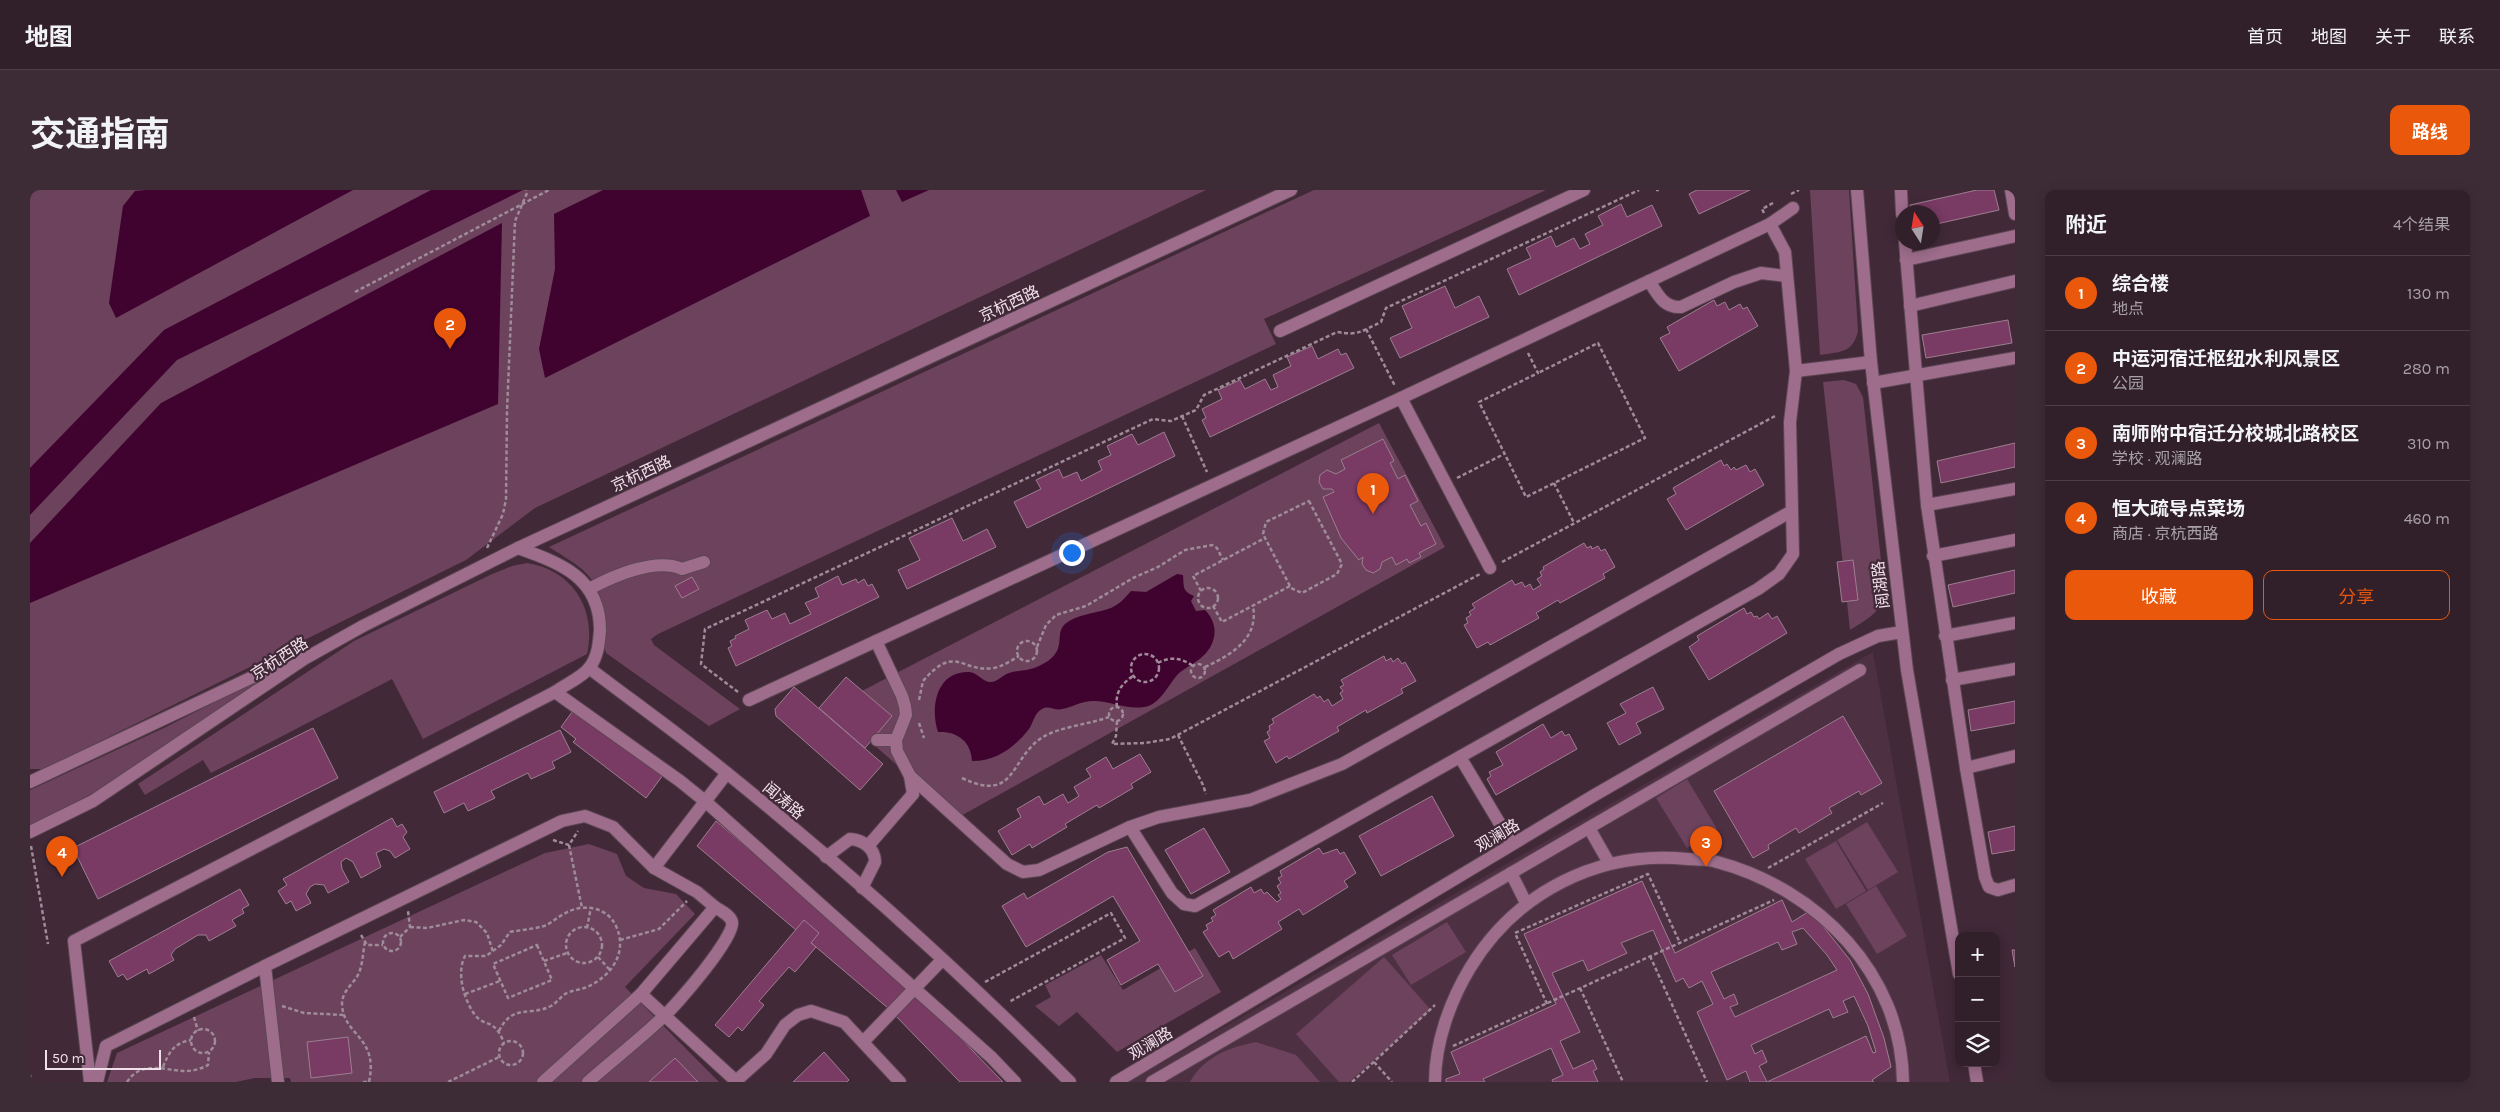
<!DOCTYPE html>
<html lang="zh">
<meta charset="utf-8">
<style>
:root{--surface:#311f2a;--page:#3d2c36;--text:#f1f3f6;--muted:#a8a2a8;--line:#4c3d47;--accent:#ea580c}
body{margin:0;font-family:Karla,"Noto Sans SC",sans-serif;background:var(--page);color:var(--text)}
.controls{position:absolute;right:15px;bottom:15px;display:grid;overflow:hidden;border-radius:10px;box-shadow:0 2px 12px #0003}
.controls button{width:45px;height:45px;display:grid;place-items:center;padding:0;border:0;border-bottom:1px solid var(--line);background:var(--surface);color:var(--text);font:25px sans-serif}
.compass{position:absolute;left:1865px;top:15px;width:45px;height:45px;border-radius:50%;background:var(--surface);box-shadow:0 2px 12px #0003;rotate:348deg}
.scale{position:absolute;left:15px;bottom:12px;width:116px;box-sizing:border-box;padding-left:5px;border:2px solid #f0e0ea;border-top:0;font-size:14px;line-height:18px;white-space:nowrap;color:#f0e0ea;-webkit-text-stroke:4px #412938;paint-order:stroke}
.you{position:absolute;left:1041px;top:362px;width:18px;height:18px;margin:-12px;border:4px solid #fff;border-radius:50%;background:#1a73e8;box-shadow:0 0 0 8px #1a73e833}
.badge{display:grid;place-items:center;width:32px;height:32px;border-radius:50%;background:var(--accent);color:#fff;font-size:16px;font-weight:700}
.pin{position:absolute;translate:-50% -41px;filter:drop-shadow(0 1px 2px #0008)}
.pin::after{content:'';position:absolute;top:26px;width:18px;height:15px;background:inherit;clip-path:polygon(0 0,100% 0,50% 100%)}
.list{margin:0;padding:0;list-style:none}
h2{display:flex;justify-content:space-between;align-items:center;height:65px;margin:0;padding:0 20px;font-size:21px}
h2 small{font-size:16px;font-weight:400;color:var(--muted)}
.list li{display:grid;grid-template-columns:32px 1fr auto;gap:15px;align-items:center;box-sizing:border-box;height:75px;padding:0 20px;border-top:1px solid var(--line)}
.list b{display:block;font-size:19px;white-space:nowrap}
.list p{margin:0;font-size:16px;white-space:nowrap;color:var(--muted)}
.list em{font-size:16px;font-style:normal;color:var(--muted)}
.actions{display:flex;gap:10px;padding:15px 20px}
.actions a{flex:1;padding:11px 0;border:1px solid var(--accent);border-radius:10px;text-align:center;font-size:18px;color:var(--accent)}
.actions .main{background:var(--accent);color:#fff}
.icon{flex:none;width:28px;height:28px;fill:none;stroke:currentColor;stroke-width:2;stroke-linecap:round;stroke-linejoin:round}
.map{position:relative;flex:none;width:1985px;height:892px;overflow:hidden;border-radius:10px}
header{display:flex;align-items:center;gap:30px;box-sizing:border-box;height:70px;padding:0 25px;background:var(--surface);border-bottom:1px solid var(--line)}
header strong{font-size:24px}
nav{display:flex;gap:28px;margin-inline-start:auto;font-size:18px}
.intro{display:flex;align-items:center;justify-content:space-between;box-sizing:border-box;height:120px;padding:0 30px}
h1{margin:0;font-size:35px}
.button{padding:12px 22px;border-radius:10px;background:var(--accent);color:#fff;font-size:18px;font-weight:700}
main{display:flex;gap:30px;padding:0 30px}
aside{flex:1;background:var(--surface);border-radius:10px;box-shadow:0 2px 12px #0003}
.map>svg:first-child{display:block}
.built{fill:#4e3043}
.green{fill:#6c425d}
.water{fill:#400330}
.building{fill:#793a63;stroke:#9c7f90;fill-rule:evenodd}
.lines{fill:none;stroke-linecap:round;stroke-linejoin:round}
.minor-casing{stroke:#5d4654;stroke-width:14}
.path{stroke:#9f8c98;stroke-width:2.5;stroke-dasharray:4 2.5;stroke-linecap:butt}
.minor{stroke:#9d6d8b;stroke-width:12}
.labels{text-anchor:middle;stroke-width:4.5;stroke-linejoin:round;paint-order:stroke}
.street-label{font-size:16px;fill:#f0e0ea;stroke:#412938}
</style>
<header>
<strong>地图</strong>
<nav><a>首页</a><a>地图</a><a>关于</a><a>联系</a></nav>
</header>
<div class="intro"><h1>交通指南</h1><a class="button">路线</a></div>
<main>
<div class="map">
<svg width="1985" height="892" viewBox="0 0 1985 892">
<rect width="100%" height="100%" fill="#412938"/>
<polygon class="built" points="1843,462 1920,892 1099,892"/>
<g class="green">
<polygon points="0,0 1176,0 505,318 436,370 14,579 0,579"/>
<path d="M1284 0H1516L1234 129 1246 154 628 444 621 449 624 455 710 519 679 536 576 463C572 452 574 439 573 428 572 386 550 377 519 357Z"/>
<path d="M1780 0H1819L1828 141C1823 163 1810 162 1790 165Z"/>
<path d="M1814 190 1826 194 1833 207 1855 407C1849 424 1834 431 1820 440L1793 192Z"/>
<polygon points="1349,233 1415,357 927,628 801,517"/>
<path d="M497 373C543 380 567 420 557 464L393 549 362 489 181 583 173 570 115 605 108 594 324 451 460 385 482 376Z"/>
<polygon points="245,481 67,601 0,636 0,600 136,537"/>
<polygon points="1657,589 1687,639 1657,658 1626,608"/>
<polygon points="1837,632 1868,682 1838,700 1807,650"/>
<polygon points="1806,651 1836,701 1806,719 1775,669"/>
<polygon points="559,654 587,664 596,686 614,698 646,704 665,724 595,797 689,892 261,892 260,888 225,888 206,892 77,892 87,863 515,663"/>
<polygon points="1846,696 1877,746 1847,764 1816,714"/>
<polygon points="1417,732 1436,762 1381,795 1362,765"/>
<polygon points="1165,758 1191,802 1087,862 1047,822 1029,836 1005,816 1021,807 1015,795 1071,765 1093,800"/>
<polygon points="1354,767 1401,820 1319,892 1309,892 1266,844"/>
<path d="M1226 852 1266 865 1290 892H1160C1173 867 1200 857 1226 852Z"/>
</g>
<g class="water">
<polygon points="116,0 323,0 86,128 79,113 93,16 105,1"/>
<polygon points="401,0 493,0 147,170 0,325 0,278 134,140"/>
<polygon points="573,0 831,0 840,26 515,188 509,159 525,79 524,24"/>
<polygon points="866,0 899,0 872,12"/>
<polygon points="472,33 468,214 0,413 0,353 131,213"/>
<path d="M1147 384 1153 385C1154 397 1152 401 1164 406L1161 411 1166 421 1175 420C1189 434 1187 453 1173 466 1166 473 1156 477 1148 484 1138 495 1130 515 1114 517 1097 520 1079 511 1065 511 1053 510 1043 517 1032 519 1026 521 1020 516 1014 518 1004 522 1004 532 999 539 984 558 966 571 942 571 941 551 927 541 908 542 900 518 906 481 939 482 947 482 952 491 959 492 967 493 972 485 979 483 989 480 999 481 1009 476 1040 462 1023 445 1035 434 1047 424 1063 424 1078 419 1088 416 1094 409 1101 401L1116 402Z"/>
</g>
<g class="building">
<polygon points="1667,0 1720,0 1669,24 1659,4"/>
<polygon points="1947,0 1964,0 1969,20 1902,35 1902,22 1881,22 1880,15"/>
<polygon points="1591,14 1597,27 1622,15 1632,36 1489,105 1477,79 1501,68 1496,58 1521,46 1526,57 1544,48 1550,59 1560,54 1555,44 1573,35 1568,26"/>
<polygon points="1415,96 1425,118 1449,106 1459,127 1370,168 1360,148 1382,138 1372,116"/>
<polygon points="1684,110 1687,116 1695,112 1699,120 1710,114 1713,119 1717,117 1728,136 1649,181 1630,148 1640,143 1637,137"/>
<polygon points="1978,130 1982,153 1896,168 1892,145"/>
<polygon points="1282,156 1288,169 1308,159 1311,165 1316,163 1324,178 1180,247 1172,230 1176,228 1172,219 1192,209 1188,200 1210,190 1215,199 1235,189 1241,200 1248,197 1243,185 1261,176 1257,167"/>
<polygon points="1134,242 1145,266 997,338 984,312 1011,299 1006,290 1029,279 1033,288 1047,282 1051,291 1072,280 1068,271 1081,265 1077,256 1102,244 1108,255"/>
<polygon points="1353,249 1364,271 1360,273 1368,289 1375,285 1388,311 1380,315 1391,336 1396,333 1406,354 1389,363 1391,367 1379,373 1377,369 1366,375 1362,367 1352,372 1350,379 1343,383 1336,380 1332,374 1333,367 1329,370 1311,348 1293,307 1304,302 1302,299 1293,299 1289,292 1290,285 1297,280 1306,284 1315,279 1311,270"/>
<polygon points="1985,253 1985,277 1911,293 1907,271"/>
<polygon points="1691,270 1694,276 1697,274 1701,280 1704,277 1706,280 1716,275 1720,282 1725,279 1734,295 1656,340 1637,309 1646,304 1643,298"/>
<polygon points="922,328 933,351 957,339 966,357 877,399 868,380 890,370 879,348"/>
<polygon points="1554,353 1557,358 1561,356 1562,359 1568,356 1571,361 1575,359 1585,377 1573,384 1575,388 1530,413 1528,410 1506,423 1509,428 1460,455 1458,452 1447,458 1434,435 1438,433 1436,428 1441,425 1439,422 1445,418 1442,414 1482,390 1485,395 1492,392 1495,397 1500,394 1503,400 1511,395 1507,389 1512,386 1510,382 1514,379 1513,377"/>
<polygon points="1823,370 1828,410 1812,412 1807,372"/>
<polygon points="1985,380 1985,403 1923,417 1918,395"/>
<polygon points="808,386 812,395 826,389 828,393 834,389 838,396 842,394 849,407 706,476 698,458 702,456 700,451 706,448 705,446 719,439 715,430 737,420 742,429 755,423 760,434 781,424 775,413 789,407 785,398"/>
<polygon points="662,387 669,399 652,408 645,396"/>
<polygon points="1714,418 1717,424 1721,422 1724,427 1727,426 1729,429 1738,423 1742,429 1747,426 1757,443 1679,490 1659,457 1669,450 1667,446"/>
<polygon points="1354,466 1356,471 1361,468 1363,472 1368,468 1372,474 1375,472 1386,491 1371,499 1373,503 1337,523 1336,520 1307,537 1309,541 1259,569 1257,566 1246,573 1234,551 1240,548 1237,542 1240,540 1239,536 1244,533 1242,529 1284,504 1287,508 1290,506 1294,512 1298,509 1302,516 1313,509 1310,503 1313,501 1310,497 1314,495 1311,490"/>
<polygon points="816,487 862,526 835,558 789,518"/>
<polygon points="764,497 853,574 830,600 746,526 745,519"/>
<polygon points="1623,497 1634,519 1606,533 1611,543 1589,555 1577,533 1596,523 1590,514"/>
<polygon points="1985,511 1985,533 1941,541 1938,520"/>
<polygon points="545,518 633,585 616,608 543,552 546,549 531,537"/>
<polygon points="1813,526 1852,593 1831,605 1829,601 1799,618 1802,623 1769,643 1766,638 1738,655 1739,659 1723,668 1684,601"/>
<polygon points="1513,534 1521,548 1532,541 1535,546 1539,544 1547,559 1466,605 1457,589 1461,586 1459,582 1473,575 1466,562"/>
<polygon points="283,538 308,588 68,709 43,658"/>
<polygon points="530,540 541,562 522,572 525,578 501,589 498,583 461,601 465,608 438,621 434,613 414,623 404,602"/>
<polygon points="1110,564 1121,582 1101,594 1103,598 1069,618 1067,615 1035,634 1037,637 1002,658 1000,654 982,665 968,641 991,627 987,619 1009,606 1014,615 1033,604 1038,613 1049,606 1044,597 1061,587 1056,579 1076,567 1083,579"/>
<polygon points="1402,606 1424,646 1351,686 1329,646"/>
<polygon points="362,628 367,637 372,634 377,642 373,647 380,659 365,668 360,661 354,659 346,663 351,677 331,688 323,672 316,668 311,672 312,679 319,692 298,703 294,695 285,694 280,697 276,704 281,713 266,721 261,711 256,714 248,701 257,695 253,689"/>
<polygon points="686,631 880,796 973,892 930,892 859,819 667,656"/>
<polygon points="1985,636 1985,660 1962,664 1958,642"/>
<polygon points="1174,638 1200,682 1161,704 1135,660"/>
<polygon points="1097,657 1173,786 1145,802 1128,774 1091,795 1077,770 1110,751 1083,706 996,757 972,716 994,703 997,709 1078,662"/>
<polygon points="1289,658 1293,664 1307,659 1310,664 1314,662 1326,683 1314,691 1318,697 1273,725 1269,719 1248,732 1252,739 1203,769 1199,761 1189,767 1173,742 1178,739 1176,735 1183,731 1181,728 1186,725 1183,720 1221,697 1224,703 1231,699 1234,704 1237,702 1247,712 1251,709 1248,705 1251,703 1247,696 1251,693 1248,688 1252,686 1250,681"/>
<path d="M1612 691 1645 763 1752 710 1762 732 1778 722 1792 735 1820 770 1838 804 1854 848 1861 877 1842 890 1844 892H1737L1836 846 1843 863 1846 862 1838 836 1824 806 1813 811 1818 822 1803 828 1799 819 1721 855 1725 864 1732 860 1737 872 1729 876 1737 892H1720L1716 881 1697 890 1667 822 1683 814 1672 791 1659 798 1653 788 1646 792 1623 740 1591 753 1597 763 1558 781 1553 770 1522 783 1550 842 1530 851 1543 879 1563 870 1567 879 1563 881 1568 892H1523L1522 890 1533 885 1521 858 1453 889 1455 892H1416V889L1430 884 1421 862 1526 814 1494 744ZM1773 738 1797 765 1807 780 1705 827 1700 817 1708 814 1704 804 1694 809 1681 782 1748 752 1752 760 1767 754 1762 742Z"/>
<polygon points="210,699 219,715 212,719 214,723 202,730 206,736 179,751 176,745 168,745 145,759 141,765 144,770 119,784 117,779 97,790 93,784 88,787 79,771"/>
<polygon points="774,730 789,743 781,753 786,757 765,782 759,777 729,811 734,815 712,841 708,837 699,847 685,835"/>
<polygon points="1982,760 1985,760 1985,777"/>
<polygon points="318,847 322,883 281,888 277,852"/>
<polygon points="794,862 819,890 817,892 763,892"/>
<polygon points="645,868 668,892 619,892"/>
</g>
<g class="lines">
<defs>
<g id="minor">
<polyline points="1827,0 1841,172 1877,480 1929,784"/>
<polyline points="1871,0 1872,24"/>
<polyline points="1981,0 1985,24"/>
<polyline points="1740,34 1755,62 1766,181 1841,172"/>
<polyline points="1875,52 1897,315 1936,578 1985,566"/>
<polyline points="1876,70 1985,46"/>
<path d="M1619 91C1628 104 1633 118 1651 117L1704 92 1731 83 1757 86"/>
<polyline points="1880,116 1985,91"/>
<polyline points="1250,141 1554,0"/>
<polyline points="1843,193 1985,168"/>
<polyline points="1371,208 1460,378"/>
<polyline points="1897,315 1985,299"/>
<polyline points="1903,366 1985,350"/>
<path d="M559 399C583 386 626 367 652 379L674 372"/>
<polyline points="1915,446 1985,433"/>
<polyline points="846,451 872,506 875,516 876,525 866,550 867,561 880,586 883,604"/>
<path d="M559 478C605 513 653 547 698 584 817 680 932 783 1040 892"/>
<polyline points="1922,490 1985,479"/>
<polyline points="525,502 650,591 676,612 961,867 985,892"/>
<polyline points="719,510 1371,208 1740,34 1763,18"/>
<polyline points="847,550 866,550"/>
<polyline points="1430,567 1482,654"/>
<polyline points="1936,578 1955,687 1959,697 1968,700 1985,695"/>
<polyline points="880,586 977,674 993,682 1009,680 1100,637 1129,627 1220,610 1312,574 1762,321"/>
<polyline points="0,592 269,465"/>
<polyline points="1100,637 1142,703 1154,714 1165,716 1728,399 1749,384 1763,364 1760,232 1766,181"/>
<polyline points="1559,638 1579,673"/>
<polyline points="0,642 63,611 274,469 333,436 488,358 1261,0"/>
<polyline points="838,656 883,604"/>
<path d="M796 667 820 649C833 650 845 658 845 672L832 698"/>
<polyline points="624,678 697,583"/>
<polyline points="1481,683 1496,713"/>
<polyline points="611,804 707,892"/>
<polyline points="833,852 912,770"/>
<polyline points="1944,873 1947,892"/>
<polyline points="706,891 736,864 755,835 768,825 781,821 814,832 870,892"/>
<path d="M60 892 44 751 525 502C536 494 553 487 560 477 568 466 569 453 570 440 570 387 530 373 488 358"/>
<polyline points="67,892 76,856 235,776"/>
<polyline points="248,892 235,776 532,631 555,626 583,637 624,678 667,702 685,717 611,804 513,892"/>
<path d="M558 892C583 870 609 850 633 827 646 816 706 746 702 732 700 725 691 721 685 717"/>
<polyline points="1086,892 1563,606 1809,464 1848,446 1872,442"/>
<polyline points="1122,892 1830,480"/>
<path d="M1405 892C1405 853 1420 811 1440 778 1486 702 1569 660 1657 669 1667 670 1678 669 1687 672 1788 699 1872 784 1873 892"/>
</g>
</defs>
<use href="#minor" class="minor-casing"/>
<g class="path">
<polyline points="1626,0 1629,0"/>
<polyline points="1761,4 1769,0"/>
<polyline points="1734,23 1732,19 1743,13"/>
<polyline points="325,102 519,0"/>
<polyline points="1336,139 1365,196"/>
<polyline points="1498,163 1508,183 1449,212 1496,307 1615,248 1568,153 1508,183"/>
<polyline points="1152,226 1177,282"/>
<polyline points="1427,288 1474,264"/>
<polyline points="1524,293 1544,333"/>
<polygon points="1279,311 1312,374 1307,384 1272,403 1261,398 1233,344 1236,332"/>
<polyline points="457,358 473,324 476,309 477,221 485,31 497,3 496,0"/>
<polyline points="1472,372 1747,225"/>
<circle cx="1178" cy="408" r="10"/>
<polyline points="1171,401 1163,386 1235,348"/>
<polyline points="1183,416 1192,432 1260,396"/>
<circle cx="997" cy="461" r="10"/>
<polyline points="1007,457 1016,435 1026,425 1056,416 1103,388 1128,377 1155,360 1182,355 1187,358 1193,370"/>
<circle cx="1115" cy="478" r="14"/>
<path d="M1128 473C1140 466 1152 468 1163 476"/>
<circle cx="1168" cy="481" r="7"/>
<path d="M1175 477C1201 465 1229 449 1223 416"/>
<path d="M708 502 671 474 675 439 1123 229 1141 231 1166 220 1174 205 1307 142C1328 146 1332 141 1351 132L1356 118 1609 0"/>
<path d="M889 510 893 491C926 453 931 483 964 478 973 476 981 471 989 466"/>
<circle cx="1086" cy="524" r="7"/>
<path d="M1087 517C1085 503 1091 494 1103 486"/>
<polyline points="1087,531 1086,546 1082,554 1115,553 1140,549 1450,384"/>
<polyline points="889,533 894,548"/>
<polyline points="1148,545 1173,595 1176,604"/>
<path d="M932 588C987 614 979 568 1013 547 1029 537 1060 534 1079 527"/>
<polyline points="523,650 539,655 548,641"/>
<polyline points="539,655 552,718"/>
<polyline points="1,656 18,754"/>
<polyline points="1738,678 1853,613"/>
<circle cx="554" cy="755" r="18"/>
<polyline points="380,737 397,738 434,730 446,732 457,743 463,762"/>
<polyline points="557,738 561,717"/>
<circle cx="362" cy="752" r="9"/>
<polyline points="331,745 337,755 353,755"/>
<polyline points="370,747 380,737 378,721"/>
<polyline points="590,750 629,739 657,711"/>
<path d="M335 752C333 761 333 771 330 780 327 792 312 799 312 814 313 846 349 846 339 892"/>
<polygon points="507,755 522,790 478,808 463,774"/>
<polyline points="1620,766 1677,892"/>
<polyline points="568,767 580,780"/>
<polyline points="514,771 537,763"/>
<polyline points="955,792 1081,723 1095,748 979,812"/>
<polyline points="1550,798 1593,892"/>
<polyline points="435,804 470,791"/>
<polyline points="1517,814 1485,743 1618,684 1650,753"/>
<polyline points="252,816 274,823 314,825"/>
<polyline points="164,827 168,841"/>
<circle cx="173" cy="851" r="12"/>
<path d="M469 841C483 813 499 827 521 816 526 813 530 808 535 804 542 800 550 800 557 797 582 786 598 762 586 736 577 716 551 713 534 724 527 727 522 733 514 736 503 739 491 740 480 742L471 755 456 766H435C426 783 434 810 445 825 455 838 464 827 474 853"/>
<circle cx="481" cy="863" r="12"/>
<polyline points="1423,856 1744,710"/>
<polyline points="1344,872 1362,892"/>
<path d="M133 877C139 862 144 853 161 850"/>
<polyline points="0,885 1,892"/>
<path d="M97 892C112 869 136 881 155 881 163 881 171 879 178 875L179 862"/>
<polyline points="333,892 339,892"/>
<polyline points="418,892 469,867"/>
<polyline points="1322,892 1405,815"/>
</g>
<use href="#minor" class="minor"/>
</g>
<g class="labels">
<g class="street-label">
<text transform="translate(979 113) rotate(-25)" y="6">京杭西路</text>
<text transform="translate(611 283) rotate(-25)" y="6">京杭西路</text>
<text transform="translate(1850 395) rotate(-97)" y="6">阅湖路</text>
<text transform="translate(249 468) rotate(-33)" y="6">京杭西路</text>
<text transform="translate(754 610) rotate(40)" y="6">闻涛路</text>
<text transform="translate(1467 645) rotate(-31)" y="6">观澜路</text>
<text transform="translate(1120 853) rotate(-31)" y="6">观澜路</text>
</g>
</g>
</svg>
<div class="controls">
<button>+</button>
<button>−</button>
<button><svg class="icon" aria-label="layers" viewBox="0 0 24 24"><path d="M12 4l9 5-9 5-9-5zM3 14l9 5 9-5"/></svg></button>
</div>
<svg class="compass" viewBox="-18 -18 36 36"><path d="M0-13l5 13h-10z" fill="#e53935"/><path d="M0 13l5-13h-10z" fill="#a8a2a8"/></svg>
<div class="scale">50 m</div>
<div class="you"></div>
<div class="pin badge" style="left:1343px;top:324px">1</div>
<div class="pin badge" style="left:420px;top:159px">2</div>
<div class="pin badge" style="left:1676px;top:677px">3</div>
<div class="pin badge" style="left:32px;top:687px">4</div>
</div>
<aside>
<h2>附近<small>4个结果</small></h2>
<ul class="list">
<li><span class="badge">1</span><div><b>综合楼</b><p>地点</p></div><em>130 m</em></li>
<li><span class="badge">2</span><div><b>中运河宿迁枢纽水利风景区</b><p>公园</p></div><em>280 m</em></li>
<li><span class="badge">3</span><div><b>南师附中宿迁分校城北路校区</b><p>学校 · 观澜路</p></div><em>310 m</em></li>
<li><span class="badge">4</span><div><b>恒大疏导点菜场</b><p>商店 · 京杭西路</p></div><em>460 m</em></li>
</ul>
<div class="actions"><a class="main">收藏</a><a>分享</a></div>
</aside>
</main>
